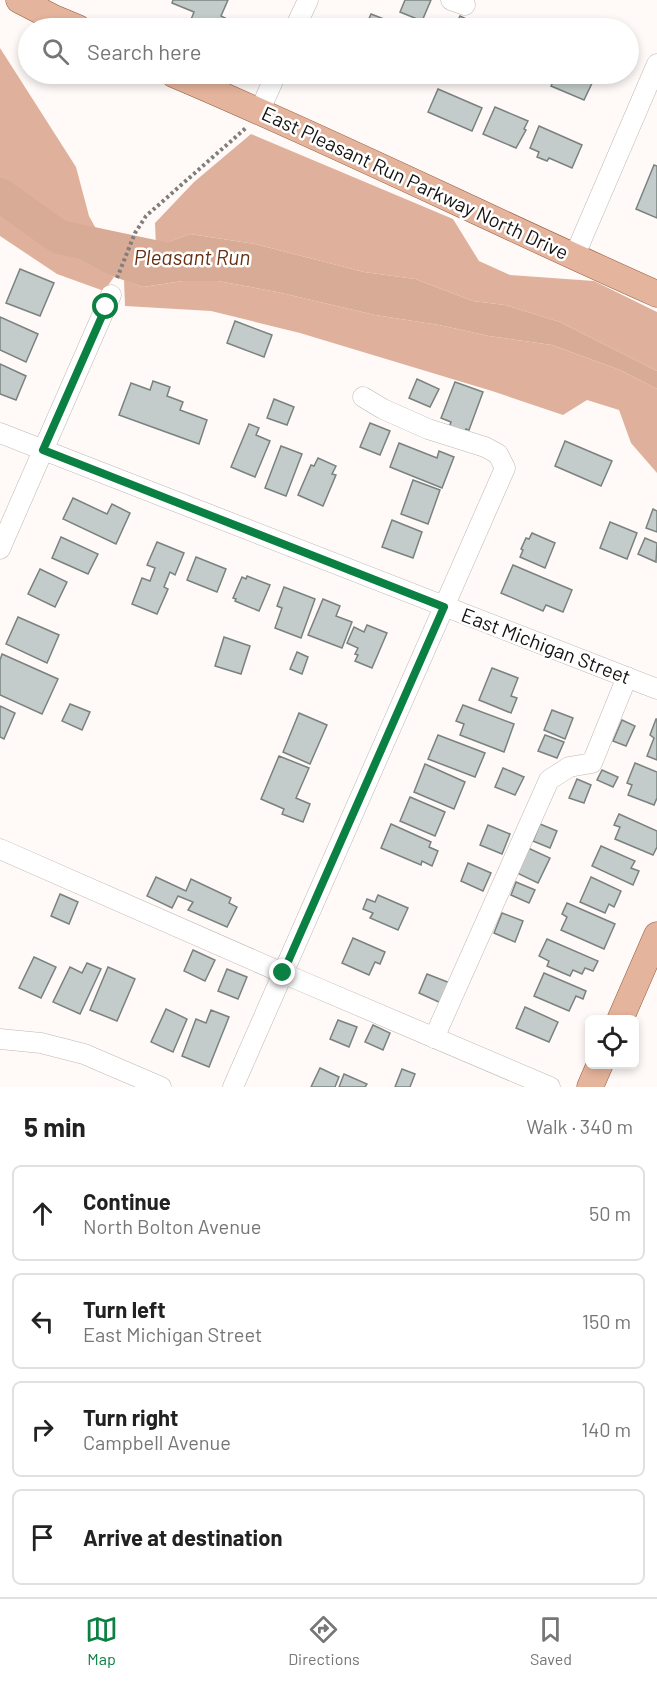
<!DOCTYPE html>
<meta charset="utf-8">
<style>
:root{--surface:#fff;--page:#f6f6f6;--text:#222;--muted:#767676;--line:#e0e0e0;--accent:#0b8043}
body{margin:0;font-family:Barlow,sans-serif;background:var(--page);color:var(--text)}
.controls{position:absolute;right:18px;bottom:18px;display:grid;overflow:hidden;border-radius:9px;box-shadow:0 3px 9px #0003}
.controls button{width:54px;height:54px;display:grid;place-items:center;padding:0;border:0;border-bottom:2px solid var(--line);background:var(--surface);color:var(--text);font:30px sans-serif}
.stop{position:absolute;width:18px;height:18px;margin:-14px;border:4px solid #0b8043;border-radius:50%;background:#fff}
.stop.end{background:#0b8043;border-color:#fff;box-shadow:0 2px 6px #0008}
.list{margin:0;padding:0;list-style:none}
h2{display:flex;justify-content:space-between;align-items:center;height:78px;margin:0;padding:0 24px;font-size:26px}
h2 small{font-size:20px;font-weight:400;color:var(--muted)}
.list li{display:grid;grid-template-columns:39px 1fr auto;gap:18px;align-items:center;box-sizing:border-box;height:96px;margin:0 12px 12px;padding:0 12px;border:2px solid var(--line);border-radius:9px}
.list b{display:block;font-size:22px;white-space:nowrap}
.list p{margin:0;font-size:20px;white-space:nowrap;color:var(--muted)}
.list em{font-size:20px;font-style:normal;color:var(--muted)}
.icon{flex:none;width:33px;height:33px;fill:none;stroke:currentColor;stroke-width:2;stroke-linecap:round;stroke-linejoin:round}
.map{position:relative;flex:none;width:657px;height:1087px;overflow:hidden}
.search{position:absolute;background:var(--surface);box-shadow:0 3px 9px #0003;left:18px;right:18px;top:18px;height:66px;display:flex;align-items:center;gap:15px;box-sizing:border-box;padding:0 21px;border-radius:33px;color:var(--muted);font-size:22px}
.sheet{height:510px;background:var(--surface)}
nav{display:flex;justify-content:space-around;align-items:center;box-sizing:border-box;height:84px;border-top:2px solid var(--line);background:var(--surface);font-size:16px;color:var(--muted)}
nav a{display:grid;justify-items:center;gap:3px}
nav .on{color:var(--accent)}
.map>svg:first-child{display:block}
.forest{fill:#dfb19c}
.water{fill:#d8ab96}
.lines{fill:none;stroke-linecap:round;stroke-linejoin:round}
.river{stroke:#d8ab96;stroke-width:34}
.building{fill:#c3ccca;stroke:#7a8280;stroke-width:1.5}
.minor-casing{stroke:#bfb7b3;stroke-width:21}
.major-casing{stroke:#915b40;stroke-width:27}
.path{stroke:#807d7b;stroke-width:4;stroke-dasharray:3 3;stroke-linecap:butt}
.minor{stroke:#fff;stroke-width:20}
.major{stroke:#e5b49c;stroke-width:26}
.route{stroke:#0b8043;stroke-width:8}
.labels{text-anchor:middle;stroke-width:5;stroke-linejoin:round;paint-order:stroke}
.street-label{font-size:20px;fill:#141210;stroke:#fff}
.water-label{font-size:21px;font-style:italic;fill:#682f10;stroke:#fff}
</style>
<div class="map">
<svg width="657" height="1087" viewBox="0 0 657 1087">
<rect width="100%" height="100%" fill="#fffaf7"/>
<g class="forest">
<polygon points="0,48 76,167 89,216 110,254 38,216 12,190 0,180"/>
<polygon points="251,134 453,219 479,261 510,275 594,281 657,312 657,371 560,322 505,305 473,301 415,279 364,272 255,244 190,234 156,247 155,223 194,182"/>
<polygon points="0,206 30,232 62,251 114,277 104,291 57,274 0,236"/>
<polygon points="124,280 143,287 183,281 218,281 277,292 375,315 439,325 489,336 552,345 620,370 657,389 657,473 631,443 619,410 587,400 563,415 492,391 300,333 211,311 125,306"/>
</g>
<polygon class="water" points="0,180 12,190 38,216 110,254 142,252 190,234 255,244 364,272 415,279 473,301 505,305 560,322 657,371 657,389 620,370 552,345 489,336 439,325 375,315 277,292 218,281 183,281 143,287 109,275 62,251 30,231 0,206"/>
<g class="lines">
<polyline class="river" points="0,195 59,237 177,262"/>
</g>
<g class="building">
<polygon points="173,0 228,0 221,16 231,21 227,28 205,28 190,22 194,12 172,3"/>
<polygon points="405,0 431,0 422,21 400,12"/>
<polygon points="371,14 389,21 386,28 365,28"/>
<polygon points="460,16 481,26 480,28 454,28"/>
<polygon points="557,74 580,74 580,75 593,81 584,100 551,86"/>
<polygon points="438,89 482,108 472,131 428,112"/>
<polygon points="495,107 528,121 524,129 526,130 516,148 483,134"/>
<polygon points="539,126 582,145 572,168 549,158 547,161 537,157 539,152 530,148"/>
<polygon points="654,165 657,166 657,218 636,209"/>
<polygon points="20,269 54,283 40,316 6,303"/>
<polygon points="0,317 38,334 26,362 0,350"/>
<polygon points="235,321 272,335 264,357 227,343"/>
<polygon points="0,364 26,376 16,400 0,394"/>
<polygon points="417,379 439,389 430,407 409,398"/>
<polygon points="153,381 170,387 167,396 183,402 180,410 207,420 199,444 119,415 131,383 150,390"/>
<polygon points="455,382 483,392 469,430 466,429 463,436 448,430 451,422 441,418"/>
<polygon points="274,399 294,407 287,425 267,418"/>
<polygon points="370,423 390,431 380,455 360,447"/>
<polygon points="249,424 259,428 256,435 270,441 255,477 231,467"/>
<polygon points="565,441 612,461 601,486 555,466"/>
<polygon points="399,443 437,458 439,451 454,457 442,488 390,467"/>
<polygon points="281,446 302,454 286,496 265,488"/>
<polygon points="318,458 336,466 332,474 336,475 323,506 298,495 311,465 314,466"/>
<polygon points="413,480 440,490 428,524 401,514"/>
<polygon points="73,498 107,514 112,504 130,513 116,544 63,519"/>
<polygon points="653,509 657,511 657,532 646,528"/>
<polygon points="392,520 422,532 413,558 382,547"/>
<polygon points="610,522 637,533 627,559 600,548"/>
<polygon points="532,533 555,543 545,568 520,557 523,550 521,549 526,538 529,539"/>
<polygon points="61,537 98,554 88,574 52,558"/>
<polygon points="645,538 657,543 656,562 638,554"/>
<polygon points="157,542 184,553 175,575 170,572 164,587 168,589 157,614 132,604 142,578 150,581 155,568 147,565"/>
<polygon points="196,557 226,569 217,592 187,580"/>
<polygon points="513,565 572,590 563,612 546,605 543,611 501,593"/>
<polygon points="40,569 67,582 55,607 28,594"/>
<polygon points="247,576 270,585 259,611 235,601 236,599 233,598 242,577 246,579"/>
<polygon points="284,587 315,599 301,638 275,628 282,608 277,606"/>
<polygon points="323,599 340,606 336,616 352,622 342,648 308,635"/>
<polygon points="18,617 59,635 47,663 6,644"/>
<polygon points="367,625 387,633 372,668 355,661 358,655 355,654 358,648 347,643 354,627 364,632"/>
<polygon points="224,637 250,646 241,674 215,666"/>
<polygon points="297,652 308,657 302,674 290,669"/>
<polygon points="2,654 58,679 42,714 0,695 0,660"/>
<polygon points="492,668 518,678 511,696 517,698 511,713 479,700"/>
<polygon points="70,704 90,712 82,730 62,721"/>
<polygon points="463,705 514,724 504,752 460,735 464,724 456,721"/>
<polygon points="0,706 15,713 4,739 0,737"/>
<polygon points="552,710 573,718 565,739 544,730"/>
<polygon points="299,713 327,725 310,764 283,752"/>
<polygon points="656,719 657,719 657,760 647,756 654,738 650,735"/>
<polygon points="622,720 635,726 626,746 613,741"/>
<polygon points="438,735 485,753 475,777 428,759"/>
<polygon points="545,735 564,742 557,758 538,751"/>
<polygon points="279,756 309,768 296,798 310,804 303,822 282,814 284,809 261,799"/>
<polygon points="635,763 657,772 657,798 654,805 628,795 632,785 627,783"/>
<polygon points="425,764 465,782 454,809 414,792"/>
<polygon points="503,768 524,777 515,795 495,787"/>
<polygon points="602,770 618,777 613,787 597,780"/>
<polygon points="577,779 591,785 584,803 569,798"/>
<polygon points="410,797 445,812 435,836 400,821"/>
<polygon points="619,814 657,831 657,847 653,855 615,839 620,827 614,825"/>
<polygon points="391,824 431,842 429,847 438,851 432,866 422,861 421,865 381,848"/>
<polygon points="540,824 557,831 550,848 533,841"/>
<polygon points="488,825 510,834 502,854 480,845"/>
<polygon points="601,846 635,861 631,868 639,871 633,885 592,866"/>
<polygon points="528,848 550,858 538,883 517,873"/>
<polygon points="468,863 491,873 483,891 461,881"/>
<polygon points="156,877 186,891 191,879 231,898 229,903 237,907 227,927 188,910 193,902 178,896 172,908 147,896"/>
<polygon points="591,877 621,891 614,907 609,904 605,913 580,902"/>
<polygon points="516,882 535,890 529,903 511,895"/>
<polygon points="60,894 78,902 69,924 51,916"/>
<polygon points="378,895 408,908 398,930 370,918 373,913 363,909 367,899 375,902"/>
<polygon points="567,903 615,924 604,949 561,930 567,917 562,914"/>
<polygon points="502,913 523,921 515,942 494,933"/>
<polygon points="353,938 385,952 380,964 375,962 369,975 342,963"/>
<polygon points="547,939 598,961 593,971 585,968 582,974 573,970 570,976 547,966 549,961 539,956"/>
<polygon points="193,950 215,960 205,981 184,971"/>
<polygon points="34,957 56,967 41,998 19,988"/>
<polygon points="87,963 101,969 80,1014 53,1002 70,967 82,973"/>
<polygon points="108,967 135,979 117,1021 90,1010"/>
<polygon points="227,969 247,977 238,999 218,991"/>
<polygon points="544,973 586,991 583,999 576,996 569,1011 534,996"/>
<polygon points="427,974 450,983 441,1003 419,993"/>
<polygon points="525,1007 558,1022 549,1042 516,1028"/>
<polygon points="166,1009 187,1019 173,1052 151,1042"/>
<polygon points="211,1010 229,1017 209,1067 182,1056 196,1019 206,1023"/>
<polygon points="338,1020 357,1027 349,1047 330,1039"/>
<polygon points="373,1025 390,1033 383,1050 365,1042"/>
<polygon points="320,1068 339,1077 335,1087 311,1087"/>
<polygon points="402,1069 415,1074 410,1087 395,1087"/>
<polygon points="344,1074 367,1084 365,1087 339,1087"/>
</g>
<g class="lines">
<defs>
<g id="minor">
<polyline points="451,0 465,5"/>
<polyline points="295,28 308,0"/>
<polyline points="260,110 276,74"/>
<polyline points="574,257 657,64"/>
<polyline points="0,433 657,689"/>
<polyline points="0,549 111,295"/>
<polyline points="0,849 294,978 550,1087"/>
<polyline points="434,1038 549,780 569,767 592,763 627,677"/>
<polyline points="0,1039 41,1043 84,1054 161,1087"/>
<polyline points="233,1087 505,468 498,454 485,447 428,429 383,409 363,397"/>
</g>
<g id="major">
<polyline points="19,0 54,18 78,28"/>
<path d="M173 74C336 143 495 222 657 294"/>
<polyline points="620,1020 657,935"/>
<polyline points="590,1087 600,1064"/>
</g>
</defs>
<use href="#minor" class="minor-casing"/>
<use href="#major" class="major-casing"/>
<polyline class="path" points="117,278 135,233 146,216 247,127"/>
<use href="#minor" class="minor"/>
<use href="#major" class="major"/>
</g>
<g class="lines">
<polyline class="route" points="106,307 43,450 444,607 283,973"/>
</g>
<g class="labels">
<g class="street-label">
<text transform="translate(415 183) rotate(25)" y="7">East Pleasant Run Parkway North Drive</text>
<text transform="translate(546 646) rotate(21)" y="7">East Michigan Street</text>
</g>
<g class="water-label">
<text x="192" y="265">Pleasant Run</text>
</g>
</g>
</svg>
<div class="controls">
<button><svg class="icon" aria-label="locate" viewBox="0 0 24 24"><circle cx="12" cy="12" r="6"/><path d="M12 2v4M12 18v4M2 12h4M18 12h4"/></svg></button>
</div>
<div class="stop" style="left:106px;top:307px"></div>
<div class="stop end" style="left:283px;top:973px"></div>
<div class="search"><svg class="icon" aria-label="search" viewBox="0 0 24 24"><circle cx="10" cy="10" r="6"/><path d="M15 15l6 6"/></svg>Search here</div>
</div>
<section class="sheet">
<h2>5 min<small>Walk · 340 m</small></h2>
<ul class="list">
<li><svg class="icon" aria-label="ahead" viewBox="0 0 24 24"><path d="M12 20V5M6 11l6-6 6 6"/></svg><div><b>Continue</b><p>North Bolton Avenue</p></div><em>50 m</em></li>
<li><svg class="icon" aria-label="left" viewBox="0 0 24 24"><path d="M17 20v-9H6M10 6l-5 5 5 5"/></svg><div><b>Turn left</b><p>East Michigan Street</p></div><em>150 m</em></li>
<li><svg class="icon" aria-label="right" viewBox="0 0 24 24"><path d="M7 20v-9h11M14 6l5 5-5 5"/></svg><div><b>Turn right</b><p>Campbell Avenue</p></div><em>140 m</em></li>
<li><svg class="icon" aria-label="arrive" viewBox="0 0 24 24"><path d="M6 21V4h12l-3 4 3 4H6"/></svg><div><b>Arrive at destination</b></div></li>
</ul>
</section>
<nav>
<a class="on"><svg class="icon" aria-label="map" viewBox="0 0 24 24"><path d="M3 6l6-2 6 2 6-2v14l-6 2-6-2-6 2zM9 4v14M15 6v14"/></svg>Map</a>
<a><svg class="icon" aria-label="directions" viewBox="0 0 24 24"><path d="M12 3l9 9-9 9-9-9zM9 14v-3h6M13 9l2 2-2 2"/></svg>Directions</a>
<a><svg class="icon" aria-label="saved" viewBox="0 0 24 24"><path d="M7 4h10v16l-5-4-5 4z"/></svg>Saved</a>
</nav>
